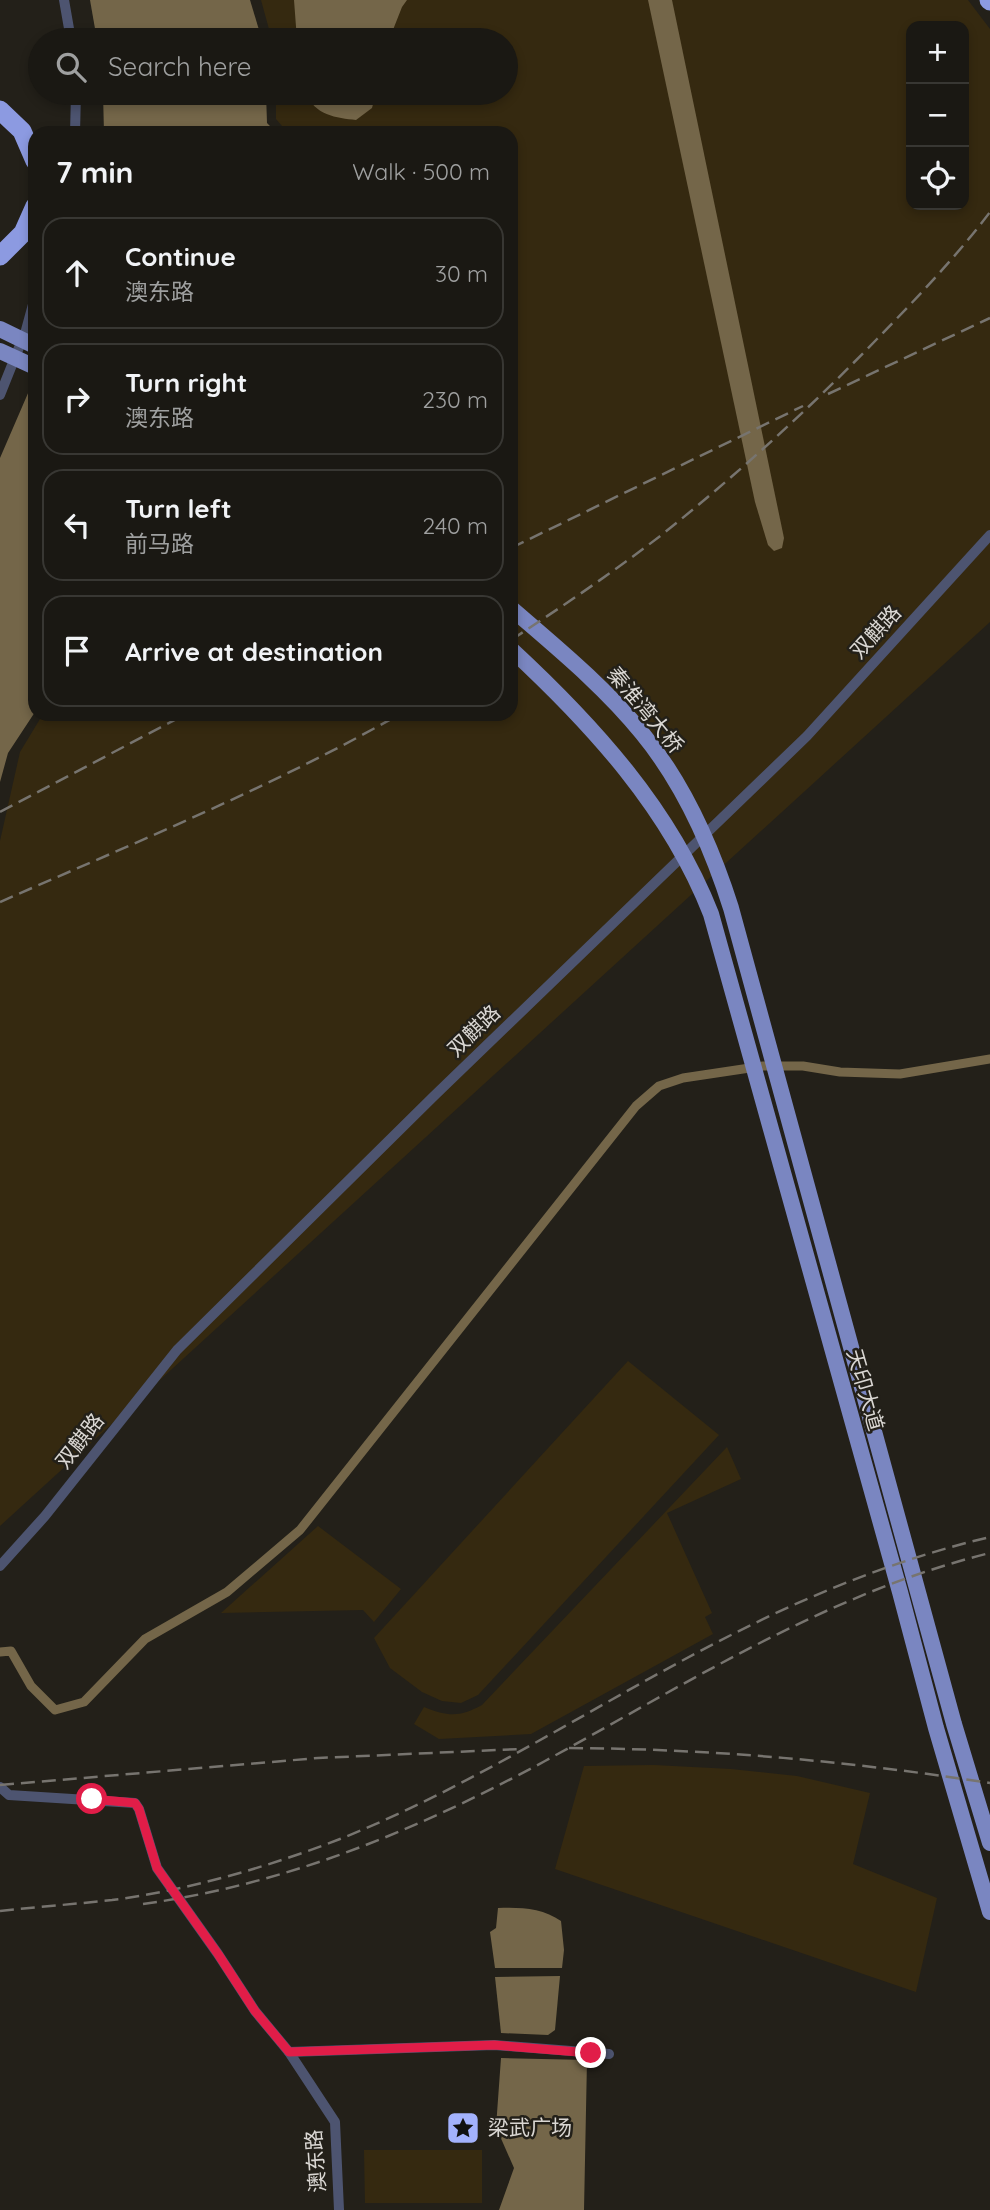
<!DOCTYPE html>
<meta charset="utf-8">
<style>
:root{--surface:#1a1813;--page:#23211c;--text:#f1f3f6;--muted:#9fa0a0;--line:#383733}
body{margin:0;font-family:Quicksand,"Noto Sans SC",sans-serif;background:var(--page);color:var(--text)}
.controls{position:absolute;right:21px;top:21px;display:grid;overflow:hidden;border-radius:14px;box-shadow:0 4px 10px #0003}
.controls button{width:63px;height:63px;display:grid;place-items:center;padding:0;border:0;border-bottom:2px solid var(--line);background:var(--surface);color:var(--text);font:35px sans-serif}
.stop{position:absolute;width:21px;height:21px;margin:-16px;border:5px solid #e11d48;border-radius:50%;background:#fff}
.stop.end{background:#e11d48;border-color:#fff;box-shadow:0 2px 7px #0008}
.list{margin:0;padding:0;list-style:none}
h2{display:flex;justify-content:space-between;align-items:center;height:91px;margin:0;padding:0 28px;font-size:30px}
h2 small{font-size:23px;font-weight:400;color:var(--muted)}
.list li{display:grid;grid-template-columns:46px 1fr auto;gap:21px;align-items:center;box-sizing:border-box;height:112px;margin:0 14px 14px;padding:0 14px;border:2px solid var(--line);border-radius:21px}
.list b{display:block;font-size:26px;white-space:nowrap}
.list p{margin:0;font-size:23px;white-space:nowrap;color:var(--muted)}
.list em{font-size:23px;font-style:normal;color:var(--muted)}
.icon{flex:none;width:38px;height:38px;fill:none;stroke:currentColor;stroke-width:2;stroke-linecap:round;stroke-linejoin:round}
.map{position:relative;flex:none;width:990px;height:2210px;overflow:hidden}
.search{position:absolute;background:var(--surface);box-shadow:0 4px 10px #0003;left:28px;top:28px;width:490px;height:77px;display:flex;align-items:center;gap:18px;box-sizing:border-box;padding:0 24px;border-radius:38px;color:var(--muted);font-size:26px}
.panel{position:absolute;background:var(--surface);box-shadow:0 4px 10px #0003;left:28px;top:126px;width:490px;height:595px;border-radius:21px}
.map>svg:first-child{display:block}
.green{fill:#352910;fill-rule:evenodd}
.water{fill:#746649}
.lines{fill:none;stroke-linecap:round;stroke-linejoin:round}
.canal{stroke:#746649;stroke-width:9}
.street{stroke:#4d5470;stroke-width:10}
.primary{stroke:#7a86c1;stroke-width:16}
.highway{stroke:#8c9ae1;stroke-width:19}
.rail{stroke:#77746f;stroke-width:2.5;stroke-dasharray:14 7;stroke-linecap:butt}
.route{stroke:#e11d48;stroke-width:9}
.labels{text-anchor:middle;stroke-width:5;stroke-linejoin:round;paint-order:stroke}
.street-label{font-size:21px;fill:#dad7d3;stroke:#232019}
.poi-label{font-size:21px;fill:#dad7d3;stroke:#232019;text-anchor:start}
</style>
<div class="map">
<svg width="990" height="2210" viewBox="0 0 990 2210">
<rect width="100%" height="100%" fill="#232019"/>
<g class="green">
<path d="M261 0H968L990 29V622L0 1526V841L20 752 43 714H511V133H288L276 119V93H506V40H272ZM911 26H964V205H911Z"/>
<polygon points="628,1361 719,1435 478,1695 461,1703 442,1701 422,1692 390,1668 374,1638"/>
<path d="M727 1447 741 1479 667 1513 712 1613 705 1617 713 1634 531 1734 439 1739 414 1724 424 1707C449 1717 460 1717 482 1705Z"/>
<polygon points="318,1526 401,1589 374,1622 363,1610 221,1613"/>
<polygon points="654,1765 731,1769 797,1776 870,1793 853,1864 937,1898 916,1992 555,1869 584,1766"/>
<polygon points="364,2150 482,2150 482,2203 365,2203"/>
</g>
<g class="water">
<polygon points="90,0 250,0 262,40 97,40"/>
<polygon points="294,0 407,0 402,7 389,40 297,40"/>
<polygon points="648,0 672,0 784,538 782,548 774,551 768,545 755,502"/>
<polygon points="103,93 266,93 267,123 277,133 104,133"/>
<path d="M307 93H376L372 108 356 120C337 118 313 115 307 93Z"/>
<polygon points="35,377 35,712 8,753 0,782 0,458"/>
<path d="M498 1908C519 1907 543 1908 561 1921L564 1950 562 1968H495L490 1932 496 1928Z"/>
<polygon points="560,1976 555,2030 548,2035 501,2033 495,1977"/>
<polygon points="501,2058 587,2060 584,2210 499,2210 514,2168 496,2127"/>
</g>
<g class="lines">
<polyline class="canal" points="0,1652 11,1651 31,1686 55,1710 84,1702 145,1639 227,1592 300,1530 636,1106 659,1086 683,1078 763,1066 803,1066 840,1072 900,1074 990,1059"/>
<g class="street">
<polyline points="64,0 71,40"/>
<polyline points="75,133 76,93"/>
<polyline points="0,395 26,330 35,297"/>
<polyline points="0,1566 45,1516 177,1350 434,1096 807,736 990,535"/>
<polyline points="0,1787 9,1795 135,1803 139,1809 157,1868 218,1954 255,2011 289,2052 335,2122 339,2210"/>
<polyline points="289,2052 494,2045 609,2054"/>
</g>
<g class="primary">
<polyline points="0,329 35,346"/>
<polyline points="0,351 35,367"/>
<path d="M511 608C556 647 604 686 642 733 684 784 711 845 731 908L954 1724 990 1843"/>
<path d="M511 649C592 724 670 809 711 914L900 1592 936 1728 990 1912"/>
</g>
<g class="highway">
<polyline points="989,0 990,1"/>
<polyline points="0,110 22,131 35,161"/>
<polyline points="0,256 23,233 35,206"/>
</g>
<g class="rail">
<polyline points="828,394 990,318"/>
<polyline points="511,548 803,406"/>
<path d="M511 640C563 606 615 571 664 533 739 473 810 408 877 339 916 299 956 257 990 212"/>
<polyline points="0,812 186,714"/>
<path d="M0 902C134 843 272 787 400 714"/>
<path d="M569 1748C713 1749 848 1761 990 1783"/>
<polyline points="0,1785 318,1758 520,1749"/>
<path d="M143 1904C288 1884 417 1830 545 1761 688 1683 830 1592 990 1553"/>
<path d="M0 1911C37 1907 75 1904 112 1900 189 1890 268 1867 340 1839 478 1784 602 1700 735 1633 816 1592 901 1558 990 1537"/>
</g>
</g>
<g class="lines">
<polyline class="route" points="92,1799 135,1803 139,1809 157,1868 218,1954 255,2011 289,2052 494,2045 591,2053"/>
</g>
<defs>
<symbol id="sight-square" viewBox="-11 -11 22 22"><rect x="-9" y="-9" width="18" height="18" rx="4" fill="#a3b2fd" stroke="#232019"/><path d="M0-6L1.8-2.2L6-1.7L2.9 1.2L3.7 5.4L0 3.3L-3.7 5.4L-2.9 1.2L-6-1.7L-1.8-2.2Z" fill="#111"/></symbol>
</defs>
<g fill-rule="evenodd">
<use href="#sight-square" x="444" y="2109" width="38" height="38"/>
</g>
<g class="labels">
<g class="street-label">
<text transform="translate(876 632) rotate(-48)" y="7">双麒路</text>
<text transform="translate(645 710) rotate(50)" y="7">秦淮湾大桥</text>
<text transform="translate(474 1031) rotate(-44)" y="7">双麒路</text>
<text transform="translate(865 1390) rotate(74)" y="7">天印大道</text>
<text transform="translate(80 1441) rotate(-52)" y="7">双麒路</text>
<text transform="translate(316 2161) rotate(-94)" y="7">澳东路</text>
</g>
<g class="poi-label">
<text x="488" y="2135">梁武广场</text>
</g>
</g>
</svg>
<div class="controls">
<button>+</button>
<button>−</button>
<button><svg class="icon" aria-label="locate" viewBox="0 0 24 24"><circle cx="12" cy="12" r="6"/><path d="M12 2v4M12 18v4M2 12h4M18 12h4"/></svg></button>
</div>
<div class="stop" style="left:92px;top:1799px"></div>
<div class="stop end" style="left:591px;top:2053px"></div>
<div class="search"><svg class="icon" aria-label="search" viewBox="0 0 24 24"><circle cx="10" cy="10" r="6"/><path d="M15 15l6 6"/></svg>Search here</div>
<section class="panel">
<h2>7 min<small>Walk · 500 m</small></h2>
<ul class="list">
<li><svg class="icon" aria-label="ahead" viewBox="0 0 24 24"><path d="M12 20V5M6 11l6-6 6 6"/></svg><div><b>Continue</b><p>澳东路</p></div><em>30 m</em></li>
<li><svg class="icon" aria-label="right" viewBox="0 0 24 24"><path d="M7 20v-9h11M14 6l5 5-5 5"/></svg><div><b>Turn right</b><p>澳东路</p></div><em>230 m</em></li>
<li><svg class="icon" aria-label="left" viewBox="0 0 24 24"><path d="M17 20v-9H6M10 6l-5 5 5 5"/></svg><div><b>Turn left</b><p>前马路</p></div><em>240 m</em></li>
<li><svg class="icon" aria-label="arrive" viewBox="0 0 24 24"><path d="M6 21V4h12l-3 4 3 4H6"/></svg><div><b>Arrive at destination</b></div></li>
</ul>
</section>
</div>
